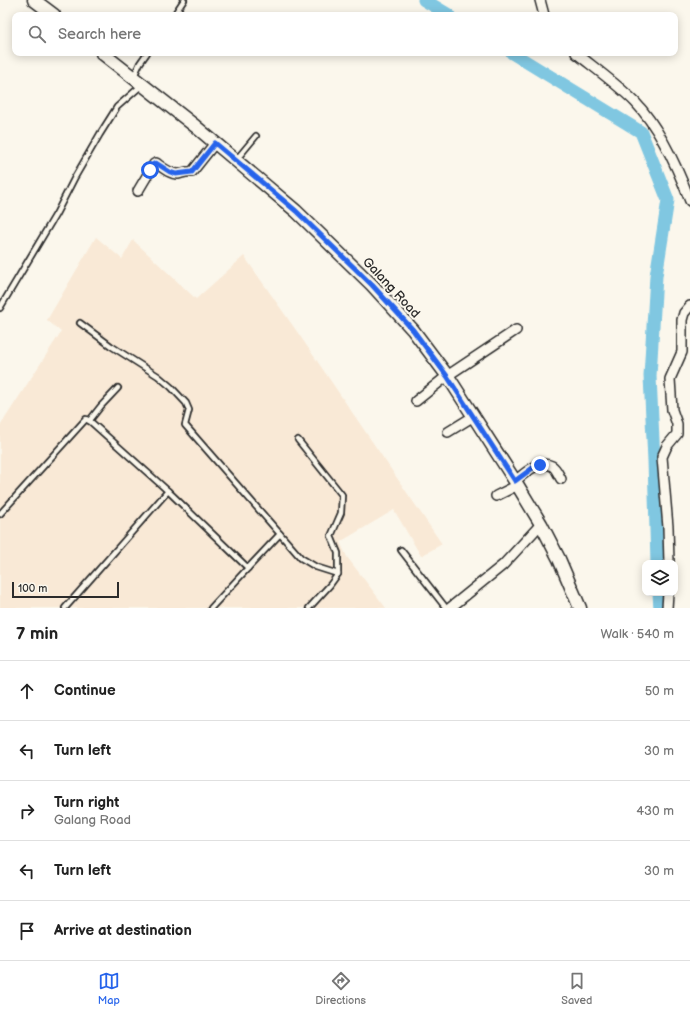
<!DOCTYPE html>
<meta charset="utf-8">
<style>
:root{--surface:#fff;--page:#f6f6f6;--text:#222;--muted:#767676;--line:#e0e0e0;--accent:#2563eb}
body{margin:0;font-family:"Balsamiq Sans",sans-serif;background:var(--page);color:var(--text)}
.controls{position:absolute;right:12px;bottom:12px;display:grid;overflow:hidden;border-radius:8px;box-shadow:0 2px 10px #0003}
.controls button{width:36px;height:36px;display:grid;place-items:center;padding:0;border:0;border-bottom:1px solid var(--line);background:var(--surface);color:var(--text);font:20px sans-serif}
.scale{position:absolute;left:12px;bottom:10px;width:107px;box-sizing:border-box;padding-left:4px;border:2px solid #2b2b2b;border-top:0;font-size:11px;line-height:14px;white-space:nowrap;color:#2b2b2b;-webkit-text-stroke:3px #fbf7ec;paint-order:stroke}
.stop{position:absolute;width:12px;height:12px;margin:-9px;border:3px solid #2563eb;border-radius:50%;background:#fff}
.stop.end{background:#2563eb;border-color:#fff;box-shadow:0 1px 4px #0008}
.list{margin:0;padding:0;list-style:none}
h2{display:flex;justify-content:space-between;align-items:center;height:52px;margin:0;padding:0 16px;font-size:17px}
h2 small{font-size:13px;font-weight:400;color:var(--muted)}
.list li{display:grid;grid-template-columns:26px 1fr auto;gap:12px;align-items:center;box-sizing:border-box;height:60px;padding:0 16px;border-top:1px solid var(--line)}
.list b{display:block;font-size:15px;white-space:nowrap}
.list p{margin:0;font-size:13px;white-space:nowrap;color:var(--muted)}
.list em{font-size:13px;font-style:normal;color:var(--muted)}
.icon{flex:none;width:22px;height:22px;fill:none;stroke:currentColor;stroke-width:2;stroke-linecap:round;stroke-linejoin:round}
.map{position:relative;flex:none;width:690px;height:608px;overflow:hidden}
.search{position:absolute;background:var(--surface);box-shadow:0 2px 10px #0003;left:12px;right:12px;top:12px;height:44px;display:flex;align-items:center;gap:10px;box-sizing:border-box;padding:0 14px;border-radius:8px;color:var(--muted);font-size:15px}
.sheet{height:352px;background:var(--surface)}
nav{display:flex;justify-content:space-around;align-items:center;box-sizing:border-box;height:56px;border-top:1px solid var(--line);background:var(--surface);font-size:11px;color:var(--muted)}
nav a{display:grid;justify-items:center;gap:2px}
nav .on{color:var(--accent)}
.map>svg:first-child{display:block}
.built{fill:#f9e9d6}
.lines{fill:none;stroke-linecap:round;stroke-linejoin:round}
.river{stroke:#80c7e1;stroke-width:13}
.lane-casing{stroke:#2b2b2b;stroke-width:8}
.street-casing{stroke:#2b2b2b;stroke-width:12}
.secondary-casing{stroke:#2b2b2b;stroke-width:15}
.lane{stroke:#fbf7ec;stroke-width:4.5}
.street{stroke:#fbf7ec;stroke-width:9}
.secondary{stroke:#fbf7ec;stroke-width:12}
.route{stroke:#2563eb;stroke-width:5}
.labels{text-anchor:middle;stroke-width:4;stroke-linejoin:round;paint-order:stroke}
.street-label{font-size:13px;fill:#2b2b2b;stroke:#fbf7ec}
</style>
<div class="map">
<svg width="690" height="608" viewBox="0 0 690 608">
<rect width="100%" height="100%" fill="#fbf7ec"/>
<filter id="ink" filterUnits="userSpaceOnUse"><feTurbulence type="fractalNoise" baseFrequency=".025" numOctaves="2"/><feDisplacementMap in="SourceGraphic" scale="8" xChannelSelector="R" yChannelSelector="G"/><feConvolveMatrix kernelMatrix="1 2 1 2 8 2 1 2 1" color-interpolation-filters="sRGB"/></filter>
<g filter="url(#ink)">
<polygon class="built" points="96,237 122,259 133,240 196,299 244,256 298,333 442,544 421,556 394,510 340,542 347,557 386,608 0,608 0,426 61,332 47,320"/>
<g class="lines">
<g class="river">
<polyline points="424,0 449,15"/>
<polyline points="512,53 641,132 668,200 656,276 650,376 654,461 657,563"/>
<polyline points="659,593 660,608"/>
</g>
<defs>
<g id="lane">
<polyline points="174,15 184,0"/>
<polyline points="134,76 140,63 147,53"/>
<polyline points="236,160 256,136"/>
<polyline points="0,308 56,214 75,177 100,134 117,107 142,85"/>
<polyline points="80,323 111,346 158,376 171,387 186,403 189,410 185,425 301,558 316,567 338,574"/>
<polyline points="90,420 101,406 118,388"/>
<polyline points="298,440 342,495 341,513 331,536 338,553 338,574 330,585 309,608"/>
<polyline points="0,514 86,419 91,422 168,491 248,568 211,608"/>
<polyline points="401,550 446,608"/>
<polyline points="248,568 280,534"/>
<polyline points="65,608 168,491"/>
</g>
<g id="street">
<polyline points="540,0 544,15"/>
<path d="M576 53C596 69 617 84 635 102 659 127 678 169 690 201"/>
<path d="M138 191 154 164 156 163C163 168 170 174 178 174 183 173 187 171 192 172L215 143"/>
<polyline points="416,401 447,376 516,330"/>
<polyline points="448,432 474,416"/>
<path d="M515 481C524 474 539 459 552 466 556 468 558 474 561 479"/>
<polyline points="496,496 518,485"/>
<polyline points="669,563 668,527 662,457 667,446 677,434 677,424 672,410 670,379 682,352 682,320 684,313 690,306"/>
<polyline points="450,608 503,565 541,524"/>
<polyline points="667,608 668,593"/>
</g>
<g id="secondary">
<polyline points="34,0 54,15"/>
<polyline points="102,53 195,126 296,211 372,285 413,330 449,378 515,481 541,524 559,559 580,608"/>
</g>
</defs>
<use href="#lane" class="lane-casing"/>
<use href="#street" class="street-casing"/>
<use href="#secondary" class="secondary-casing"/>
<use href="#lane" class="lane"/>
<use href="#street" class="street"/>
<use href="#secondary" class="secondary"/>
</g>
</g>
<g class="lines" filter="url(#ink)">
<polyline class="route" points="150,170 154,164 156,163 170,172 176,174 192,172 215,143 296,211 372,285 413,330 447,376 515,481 534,467 540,465"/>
</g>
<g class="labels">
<g class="street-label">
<text transform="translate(392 287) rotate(47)" y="5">Galang Road</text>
</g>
</g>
</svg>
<div class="controls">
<button><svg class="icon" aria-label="layers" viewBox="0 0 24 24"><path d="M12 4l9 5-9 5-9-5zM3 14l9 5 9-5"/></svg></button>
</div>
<div class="scale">100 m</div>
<div class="stop" style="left:150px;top:170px"></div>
<div class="stop end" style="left:540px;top:465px"></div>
<div class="search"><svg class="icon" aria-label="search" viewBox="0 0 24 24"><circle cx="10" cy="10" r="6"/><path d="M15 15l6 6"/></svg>Search here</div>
</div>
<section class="sheet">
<h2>7 min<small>Walk · 540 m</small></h2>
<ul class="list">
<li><svg class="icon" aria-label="ahead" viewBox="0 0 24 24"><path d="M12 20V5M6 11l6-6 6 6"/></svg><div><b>Continue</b></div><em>50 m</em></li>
<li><svg class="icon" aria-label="left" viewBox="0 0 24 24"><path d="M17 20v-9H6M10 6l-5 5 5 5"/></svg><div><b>Turn left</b></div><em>30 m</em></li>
<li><svg class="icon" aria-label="right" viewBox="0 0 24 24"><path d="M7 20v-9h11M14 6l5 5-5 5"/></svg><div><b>Turn right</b><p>Galang Road</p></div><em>430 m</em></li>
<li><svg class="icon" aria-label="left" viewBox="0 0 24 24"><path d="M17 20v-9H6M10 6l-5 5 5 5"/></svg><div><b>Turn left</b></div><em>30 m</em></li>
<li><svg class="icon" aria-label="arrive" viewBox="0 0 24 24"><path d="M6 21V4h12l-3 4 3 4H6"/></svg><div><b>Arrive at destination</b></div></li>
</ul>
</section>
<nav>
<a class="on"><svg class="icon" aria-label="map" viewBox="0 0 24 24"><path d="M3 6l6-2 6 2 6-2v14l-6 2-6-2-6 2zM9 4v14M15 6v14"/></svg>Map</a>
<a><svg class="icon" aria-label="directions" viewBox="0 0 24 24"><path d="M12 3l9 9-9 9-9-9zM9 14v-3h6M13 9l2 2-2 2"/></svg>Directions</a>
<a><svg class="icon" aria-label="saved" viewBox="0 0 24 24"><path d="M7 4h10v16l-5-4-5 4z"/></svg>Saved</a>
</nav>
